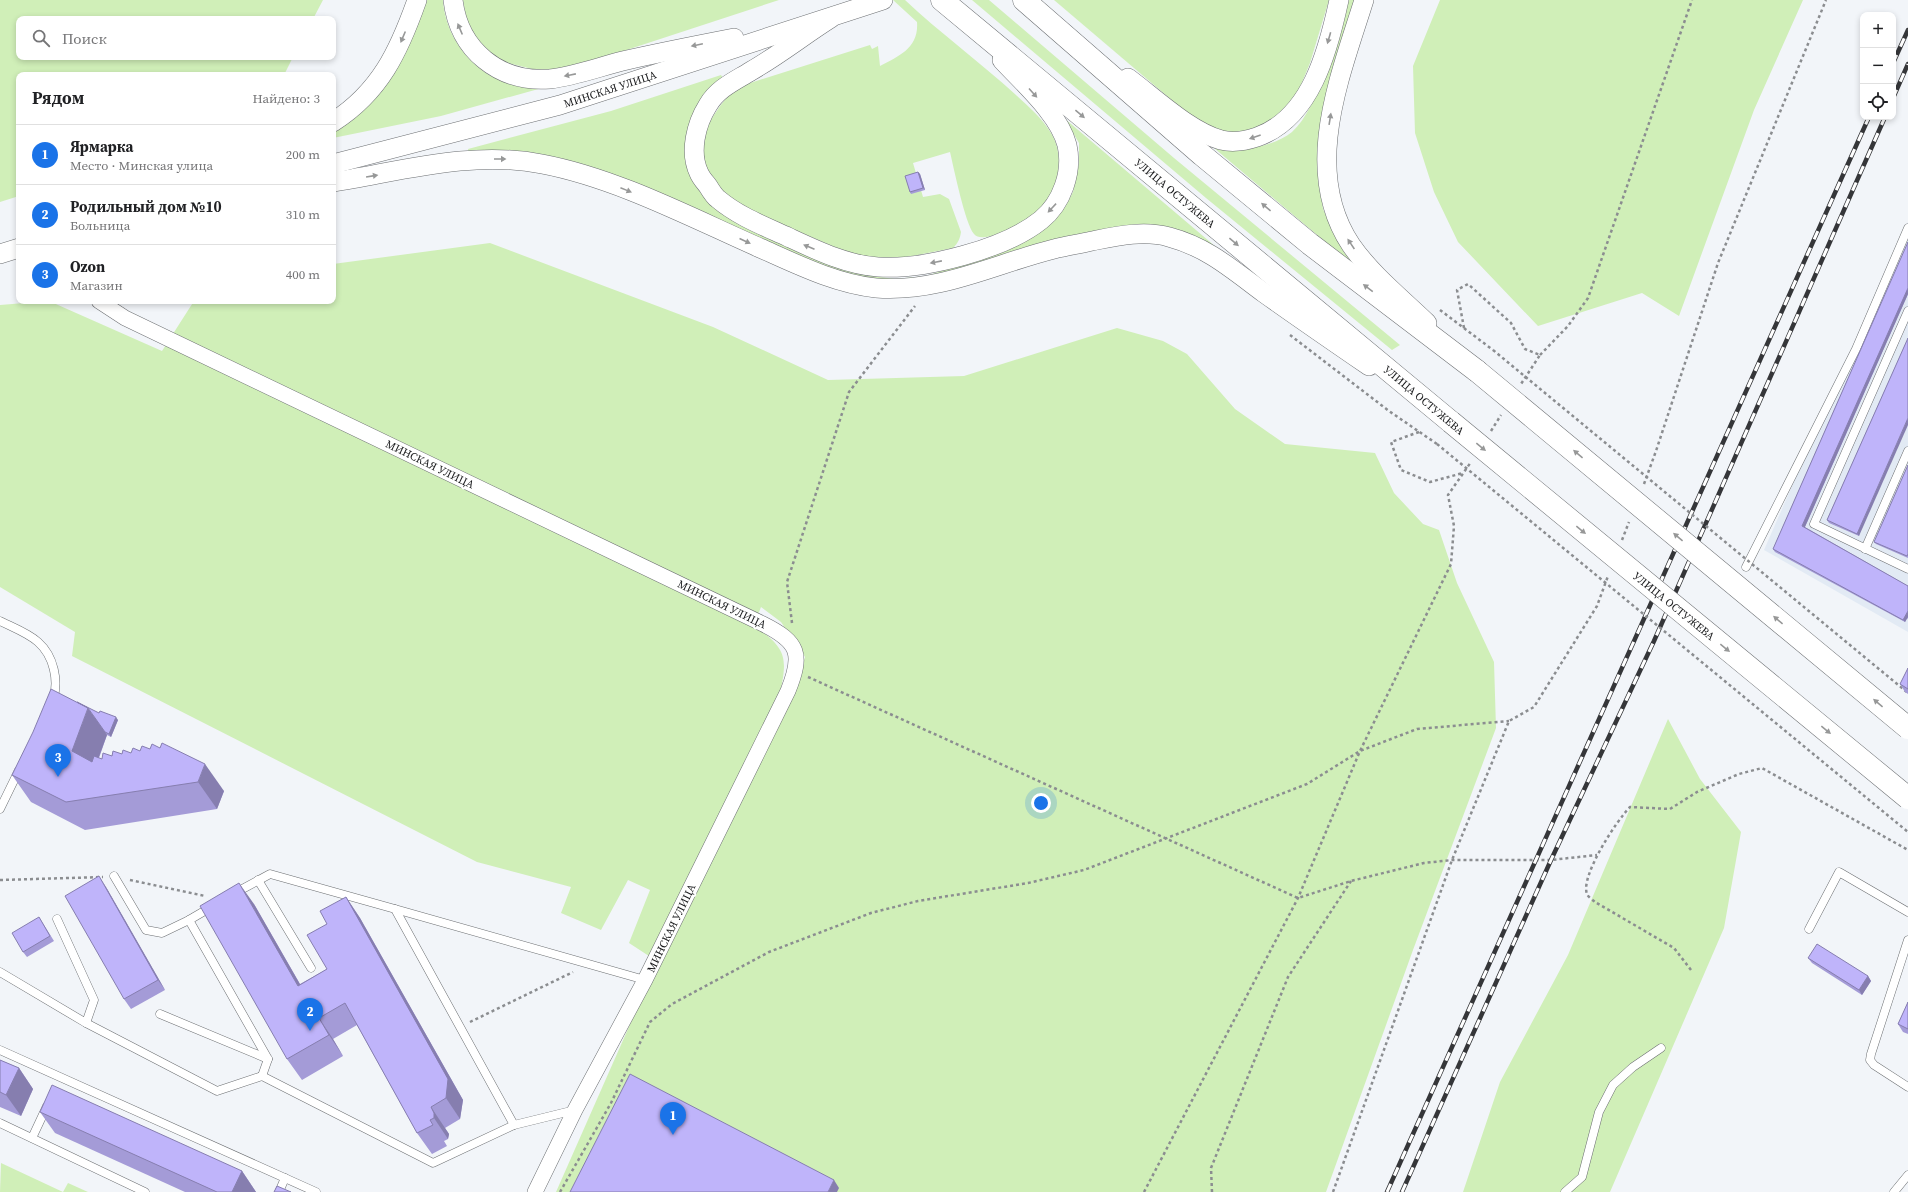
<!DOCTYPE html>
<html lang="ru">
<meta charset="utf-8">
<style>
:root{--surface:#fff;--page:#f2f2f2;--text:#202124;--muted:#757577;--line:#e0e0e0;--accent:#1a73e8}
body{margin:0;font-family:"Source Serif 4",serif;background:var(--page);color:var(--text)}
.controls{position:absolute;right:12px;top:12px;display:grid;overflow:hidden;border-radius:8px;box-shadow:0 2px 6px #0003}
.controls button{width:36px;height:36px;display:grid;place-items:center;padding:0;border:0;border-bottom:1px solid var(--line);background:var(--surface);color:var(--text);font:20px sans-serif}
.you{position:absolute;left:1041px;top:803px;width:14px;height:14px;margin:-10px;border:3px solid #fff;border-radius:50%;background:#1a73e8;box-shadow:0 0 0 6px #1a73e833}
.badge{display:grid;place-items:center;width:26px;height:26px;border-radius:50%;background:var(--accent);color:#fff;font-size:13px;font-weight:700}
.pin{position:absolute;translate:-50% -33px;filter:drop-shadow(0 1px 2px #0008)}
.pin::after{content:'';position:absolute;top:21px;width:14px;height:12px;background:inherit;clip-path:polygon(0 0,100% 0,50% 100%)}
.list{margin:0;padding:0;list-style:none}
h2{display:flex;justify-content:space-between;align-items:center;height:52px;margin:0;padding:0 16px;font-size:17px}
h2 small{font-size:13px;font-weight:400;color:var(--muted)}
.list li{display:grid;grid-template-columns:26px 1fr auto;gap:12px;align-items:center;box-sizing:border-box;height:60px;padding:0 16px;border-top:1px solid var(--line)}
.list b{display:block;font-size:15px;white-space:nowrap}
.list p{margin:0;font-size:13px;white-space:nowrap;color:var(--muted)}
.list em{font-size:13px;font-style:normal;color:var(--muted)}
.icon{flex:none;width:22px;height:22px;fill:none;stroke:currentColor;stroke-width:2;stroke-linecap:round;stroke-linejoin:round}
.map{position:relative;flex:none;width:1908px;height:1192px;overflow:hidden}
.search{position:absolute;background:var(--surface);box-shadow:0 2px 6px #0003;left:16px;top:16px;width:320px;height:44px;display:flex;align-items:center;gap:10px;box-sizing:border-box;padding:0 14px;border-radius:8px;color:var(--muted);font-size:15px}
.panel{position:absolute;background:var(--surface);box-shadow:0 2px 6px #0003;left:16px;top:72px;width:320px;height:232px;border-radius:8px}
.map>svg:first-child{display:block}
.built{fill:#e2eaf4}
.green{fill:#d0efb8}
.lines{fill:none;stroke-linecap:round;stroke-linejoin:round}
.service-casing{stroke:#6c6f72;stroke-width:9}
.minor-casing{stroke:#6c6f72;stroke-width:16}
.tertiary-casing{stroke:#6c6f72;stroke-width:20}
.primary-casing{stroke:#6c6f72;stroke-width:23}
.path{stroke:#8b8d90;stroke-width:2.5;stroke-dasharray:3 3;stroke-linecap:butt}
.service{stroke:#fff;stroke-width:8}
.minor{stroke:#fff;stroke-width:15}
.tertiary{stroke:#fff;stroke-width:19}
.primary{stroke:#fff;stroke-width:22}
.rail-casing{stroke:#353639;stroke-width:4.5}
.rail{stroke:#fff;stroke-width:3;stroke-dasharray:9;stroke-linecap:butt}
.primary-bridge-casing{stroke:#6c6f72;stroke-width:23;stroke-linecap:butt}
.path-bridge{stroke:#8b8d90;stroke-width:2.5;stroke-dasharray:3 3;stroke-linecap:butt}
.primary-bridge{stroke:#fff;stroke-width:22}
.wall{fill:#a49bd7}
.shaded-wall{fill:#867eaf}
.building{fill:#bfb4fa;stroke:#867eaf}
.oneway{fill:#979898}
.labels{text-anchor:middle;stroke-width:4;stroke-linejoin:round;paint-order:stroke}
.street-label{font-size:11px;fill:#18191b;stroke:#fff}
</style>
<div class="map">
<svg width="1908" height="1192" viewBox="0 0 1908 1192">
<rect width="100%" height="100%" fill="#f2f5f9"/>
<polygon class="built" points="1908,222 1908,632 1764,550"/>
<g class="green">
<polygon points="0,0 323,0 313,19 19,19 19,57 293,57 284,75 19,75 19,196 0,202"/>
<path d="M425 0H443C445 35 469 68 502 81 515 86 529 86 542 88L441 116 333 138V132L354 119 378 95Z"/>
<polygon points="463,0 779,0 593,61 559,69 536,70 504,62 495,58 468,29"/>
<path d="M893 0H905C940 33 980 62 1016 95 1028 106 1042 118 1051 133 1065 155 1059 190 1041 209 1031 218 984 247 974 234 965 223 954 169 950 152L913 163 923 197 940 194 949 199 961 232C960 239 958 243 953 248L902 258 867 257 847 252 825 243 749 210C712 189 687 156 714 115 719 108 724 99 731 94 736 90 742 88 747 84L870 45 872 49 878 46 880 66C899 56 919 48 917 22Z"/>
<polygon points="972,0 989,0 1174,158 1400,345 1392,350 1206,198"/>
<polygon points="1054,0 1329,0 1310,63 1296,97 1276,119 1247,132 1229,133 1210,128 1181,108"/>
<path d="M1346 0H1356L1319 134 1317 164 1323 209 1344 252 1361 272 1214 148C1226 150 1238 149 1250 148 1265 146 1281 141 1292 132 1320 107 1335 36 1346 0Z"/>
<polygon points="1440,0 1803,0 1754,110 1679,316 1642,293 1538,326 1458,242 1434,192 1415,133 1413,66"/>
<polygon points="721,75 723,78 700,100 695,109 691,120 685,159 689,173 697,188 715,207 864,275 895,279 926,276 981,258 1033,236 1043,230 1058,215 1065,207 1073,192 1079,163 1079,143 1064,118 1216,247 1197,237 1178,232 964,271 889,283 840,274 673,201 469,153 468,149 611,111"/>
<path d="M490 243 713 327 828 380 964 376 1117 328 1163 341 1187 354 1235 409 1285 444 1375 453 1394 493 1423 524 1439 530 1457 583 1494 662 1496 728 1413 950 1326 1192H556L658 961 795 689 805 657 781 622 761 607 754 625C786 649 788 655 780 694L652 958 629 943 650 890 628 880 601 930 561 913 571 887 477 862 72 656 75 632 0 587V305L49 301 162 351 194 301H333V264Z"/>
<polygon points="1668,719 1700,779 1741,832 1724,928 1610,1192 1463,1192 1500,1082 1568,955"/>
<polygon points="1,1163 63,1192 0,1192"/>
<polygon points="68,1183 88,1192 63,1192"/>
</g>
<g class="lines">
<defs>
<g id="service">
<polyline points="1908,311 1814,524 1908,569"/>
<polyline points="1865,549 1908,451"/>
<polyline points="1746,567 1856,349 1908,228"/>
<path d="M0 621C12 627 28 633 38 642 54 656 59 681 53 700"/>
<polyline points="0,809 19,770"/>
<polyline points="114,876 146,930 162,933 189,920 268,1059 262,1076"/>
<polyline points="258,880 311,968"/>
<polyline points="235,893 270,874 395,909 514,1125"/>
<polyline points="395,909 645,980"/>
<polyline points="189,920 213,906"/>
<polyline points="1809,929 1839,872 1908,912"/>
<polyline points="1908,940 1871,1054 1870,1060 1874,1065 1908,1087"/>
<polyline points="0,972 86,1023 94,1000 57,919"/>
<polyline points="160,1014 268,1059"/>
<polyline points="86,1023 217,1091 262,1076 433,1163 514,1125 575,1110"/>
<polyline points="0,1050 316,1192"/>
<polyline points="0,1123 145,1192"/>
<polyline points="32,1138 47,1106"/>
<polyline points="279,1192 285,1178"/>
<polyline points="1565,1192 1582,1177 1599,1112 1613,1085 1633,1067 1661,1048"/>
<polyline points="1894,1192 1908,1175"/>
</g>
<path id="minor" d="M99 301 125 318 763 624C799 642 803 654 788 691L645 980 575 1110 535 1192"/>
<g id="tertiary">
<path d="M453 0C459 50 499 83 550 79 576 76 601 66 627 60 662 52 698 45 734 38"/>
<path d="M1364 0C1340 77 1301 170 1351 245 1371 274 1401 298 1427 323"/>
<path d="M831 18C804 35 779 55 751 71 735 81 718 88 708 105 696 124 689 152 699 173 701 178 705 182 708 186 711 191 714 196 718 199 738 216 764 226 788 237 816 250 847 265 878 267 924 270 1005 249 1041 220 1062 203 1073 172 1067 145 1059 114 1023 83 1002 60"/>
<path d="M1128 78C1155 98 1189 131 1221 140 1233 143 1245 141 1257 137 1311 118 1328 51 1339 0"/>
<path d="M333 122C380 92 399 51 417 0"/>
<polyline points="333,164 560,105 883,0"/>
<path d="M333 182C402 171 472 150 542 164 616 178 692 218 760 248 796 264 836 284 876 288 939 293 994 264 1054 249 1066 246 1079 244 1092 241 1117 236 1144 230 1169 237 1207 247 1233 270 1264 293 1299 318 1334 342 1369 366"/>
<polyline points="0,254 19,248"/>
</g>
<g id="primary">
<polyline points="942,0 1451,422"/>
<polyline points="1024,0 1202,155 1310,244 1477,371"/>
</g>
</defs>
<use href="#service" class="service-casing"/>
<use href="#minor" class="minor-casing"/>
<use href="#tertiary" class="tertiary-casing"/>
<use href="#primary" class="primary-casing"/>
<g class="path">
<polyline points="1440,310 1493,350"/>
<polyline points="1464,328 1457,290 1468,284 1511,323 1525,349 1540,355 1521,384"/>
<polyline points="1290,335 1389,411 1437,444"/>
<polyline points="1540,355 1568,326 1588,298 1692,0"/>
<polyline points="1491,431 1501,415"/>
<polyline points="1419,432 1391,442 1401,470 1430,482 1463,473"/>
<polyline points="1644,484 1656,451 1718,263 1826,0"/>
<polyline points="1622,540 1629,522"/>
<polyline points="792,623 787,582 849,392 915,306"/>
<polyline points="808,677 1298,898 1351,881 1424,863 1452,860 1551,860 1597,855"/>
<polyline points="0,880 103,877"/>
<polyline points="130,880 205,896"/>
<path d="M1691 970 1674 948 1595 902C1593 900 1588 897 1587 894 1580 876 1617 820 1630 807L1670 809 1697 792 1739 774 1762 768 1908 850"/>
<polyline points="470,1022 573,972"/>
<polyline points="560,1192 611,1103 650,1022 672,1004 769,952 871,913 918,901 1028,883 1084,870 1307,784 1360,751 1417,729 1509,721"/>
<polyline points="1144,1192 1298,898 1360,751 1451,564 1454,526 1448,495 1471,462"/>
<polyline points="1212,1192 1211,1168 1288,977 1351,881"/>
<polyline points="1333,1192 1452,860 1509,721 1534,707 1597,606 1608,576"/>
</g>
<use href="#service" class="service"/>
<use href="#minor" class="minor"/>
<use href="#tertiary" class="tertiary"/>
<use href="#primary" class="primary"/>
<defs>
<g id="rail">
<polyline points="1893,63 1908,30"/>
<polyline points="1893,98 1908,64"/>
<polyline points="1387,1192 1869,117"/>
<polyline points="1402,1192 1551,860 1654,641 1885,117"/>
</g>
</defs>
<use href="#rail" class="rail-casing"/>
<use href="#rail" class="rail"/>
<defs>
<g id="primary-bridge">
<polyline points="1477,371 1908,728"/>
<polyline points="1451,422 1908,798"/>
</g>
</defs>
<use href="#primary-bridge" class="primary-bridge-casing"/>
<g class="path-bridge">
<polyline points="1493,350 1908,693"/>
<polyline points="1437,444 1908,832"/>
</g>
<use href="#primary-bridge" class="primary-bridge"/>
</g>
<g class="wall">
<polygon points="918,172 920,174 925,190 911,194 910,192"/>
<polygon points="1908,242 1908,294 1805,527 1908,586 1908,619 1907,618 1905,622 1775,552 1773,549"/>
<polygon points="1908,338 1859,536 1829,523 1827,520"/>
<polygon points="1908,465 1908,558 1876,544 1874,542"/>
<polygon points="1908,668 1908,694 1905,692 1900,684"/>
<polygon points="99,713 118,720 111,737 107,735 99,758 102,759 112,756 113,751 224,791 217,809 85,830 31,802 12,775"/>
<polygon points="106,887 165,990 131,1009 124,999"/>
<polygon points="346,897 360,918 463,1100 460,1119 445,1128 449,1134 448,1139 444,1141 447,1146 432,1154 417,1133 357,1025 333,1039 343,1056 302,1080 287,1059 254,904 300,984 327,969 327,924"/>
<polygon points="39,917 54,941 27,957 23,952"/>
<polygon points="1808,958 1868,976 1871,981 1862,995 1812,963"/>
<polygon points="1908,1002 1908,1034 1903,1032 1898,1024"/>
<polygon points="0,1060 19,1068 33,1089 21,1116 0,1107"/>
<polygon points="40,1112 242,1171 256,1192 185,1192 55,1133"/>
</g>
<g class="shaded-wall">
<polygon points="918,172 920,174 925,190 923,188"/>
<polygon points="1908,288 1908,294 1804,529 1802,526"/>
<polygon points="1908,418 1908,425 1859,536 1857,534"/>
<polygon points="1908,611 1908,617 1905,622 1903,620"/>
<polygon points="88,708 107,735 91,778 72,751"/>
<polygon points="116,717 118,720 111,737 109,734"/>
<polygon points="205,764 224,791 217,809 198,782"/>
<polygon points="99,876 106,887 165,990 158,980"/>
<polygon points="239,883 254,904 313,1007 298,986"/>
<polygon points="346,897 360,918 463,1100 460,1119 446,1098"/>
<polygon points="1868,976 1871,981 1862,995 1859,990"/>
<polygon points="319,1018 333,1039 343,1056 329,1035"/>
<polygon points="19,1068 33,1089 21,1116 6,1095"/>
<polygon points="431,1107 449,1134 448,1139 434,1118"/>
<polygon points="242,1171 256,1192 232,1192"/>
<polygon points="834,1180 839,1188 837,1192 828,1192"/>
</g>
<g class="building">
<polygon points="918,172 923,188 910,192 905,176"/>
<polygon points="1908,242 1908,288 1802,526 1908,586 1908,611 1903,620 1773,549"/>
<polygon points="1908,338 1908,418 1857,534 1827,520"/>
<polygon points="1908,465 1908,554 1907,556 1874,542"/>
<polygon points="1908,668 1908,689 1900,684"/>
<polygon points="51,689 88,708 72,751 92,762 94,756 102,759 103,753 112,756 113,751 122,754 123,750 131,753 133,748 140,751 142,746 150,749 152,744 160,748 162,743 205,764 198,782 66,802 12,775 33,732"/>
<polygon points="77,702 99,713 100,711 116,717 109,734 105,732 88,708"/>
<polygon points="99,876 158,980 124,999 65,896"/>
<polygon points="239,883 298,986 327,969 307,935 327,924 320,911 346,897 448,1079 446,1098 431,1107 434,1113 434,1118 430,1120 433,1125 417,1133 345,1003 319,1018 329,1035 287,1059 200,906"/>
<polygon points="39,917 50,936 23,952 12,933"/>
<polygon points="1817,944 1868,976 1859,990 1808,958"/>
<polygon points="1908,1002 1908,1029 1898,1024"/>
<polygon points="0,1060 19,1068 6,1095 0,1092"/>
<polygon points="630,1074 834,1180 828,1192 570,1192"/>
<polygon points="52,1085 242,1171 232,1192 217,1192 40,1112"/>
<polygon points="277,1186 291,1192 274,1192"/>
</g>
<defs><path id="oneway-solid" d="M-6-.8H1V-3.2L6.5 0L1 3.2V.8H-6Z"/></defs>
<g class="oneway">
<use href="#oneway-solid" transform="translate(460 29) rotate(-113)"/>
<use href="#oneway-solid" transform="translate(403 37) rotate(113)"/>
<use href="#oneway-solid" transform="translate(1329 38) rotate(106)"/>
<use href="#oneway-solid" transform="translate(697 45) rotate(168)"/>
<use href="#oneway-solid" transform="translate(570 75) rotate(169)"/>
<use href="#oneway-solid" transform="translate(1033 93) rotate(48)"/>
<use href="#oneway-solid" transform="translate(1080 114) rotate(40)"/>
<use href="#oneway-solid" transform="translate(1330 119) rotate(-81)"/>
<use href="#oneway-solid" transform="translate(1255 137) rotate(161)"/>
<use href="#oneway-solid" transform="translate(500 159)"/>
<use href="#oneway-solid" transform="translate(372 176) rotate(-9)"/>
<use href="#oneway-solid" transform="translate(626 190) rotate(22)"/>
<use href="#oneway-solid" transform="translate(1266 207) rotate(-140)"/>
<use href="#oneway-solid" transform="translate(1052 208) rotate(133)"/>
<use href="#oneway-solid" transform="translate(745 241) rotate(24)"/>
<use href="#oneway-solid" transform="translate(1234 242) rotate(40)"/>
<use href="#oneway-solid" transform="translate(1351 244) rotate(-124)"/>
<use href="#oneway-solid" transform="translate(809 247) rotate(-157)"/>
<use href="#oneway-solid" transform="translate(936 262) rotate(169)"/>
<use href="#oneway-solid" transform="translate(1368 288) rotate(-143)"/>
<use href="#oneway-solid" transform="translate(1481 447) rotate(39)"/>
<use href="#oneway-solid" transform="translate(1578 454) rotate(-140)"/>
<use href="#oneway-solid" transform="translate(1581 530) rotate(39)"/>
<use href="#oneway-solid" transform="translate(1678 537) rotate(-140)"/>
<use href="#oneway-solid" transform="translate(1778 620) rotate(-140)"/>
<use href="#oneway-solid" transform="translate(1725 648) rotate(39)"/>
<use href="#oneway-solid" transform="translate(1878 703) rotate(-140)"/>
<use href="#oneway-solid" transform="translate(1826 730) rotate(39)"/>
</g>
<g class="labels">
<g class="street-label">
<text transform="translate(610 89) rotate(-18)" y="4">МИНСКАЯ УЛИЦА</text>
<text transform="translate(1175 193) rotate(40)" y="4">УЛИЦА ОСТУЖЕВА</text>
<text transform="translate(1424 400) rotate(40)" y="4">УЛИЦА ОСТУЖЕВА</text>
<text transform="translate(430 464) rotate(26)" y="4">МИНСКАЯ УЛИЦА</text>
<text transform="translate(722 604) rotate(26)" y="4">МИНСКАЯ УЛИЦА</text>
<text transform="translate(1674 606) rotate(39)" y="4">УЛИЦА ОСТУЖЕВА</text>
<text transform="translate(671 928) rotate(-64)" y="4">МИНСКАЯ УЛИЦА</text>
</g>
</g>
</svg>
<div class="controls">
<button>+</button>
<button>−</button>
<button><svg class="icon" aria-label="locate" viewBox="0 0 24 24"><circle cx="12" cy="12" r="6"/><path d="M12 2v4M12 18v4M2 12h4M18 12h4"/></svg></button>
</div>
<div class="you"></div>
<div class="pin badge" style="left:673px;top:1135px">1</div>
<div class="pin badge" style="left:310px;top:1031px">2</div>
<div class="pin badge" style="left:58px;top:777px">3</div>
<div class="search"><svg class="icon" aria-label="search" viewBox="0 0 24 24"><circle cx="10" cy="10" r="6"/><path d="M15 15l6 6"/></svg>Поиск</div>
<section class="panel">
<h2>Рядом<small>Найдено: 3</small></h2>
<ul class="list">
<li><span class="badge">1</span><div><b>Ярмарка</b><p>Место · Минская улица</p></div><em>200 m</em></li>
<li><span class="badge">2</span><div><b>Родильный дом №10</b><p>Больница</p></div><em>310 m</em></li>
<li><span class="badge">3</span><div><b>Ozon</b><p>Магазин</p></div><em>400 m</em></li>
</ul>
</section>
</div>
